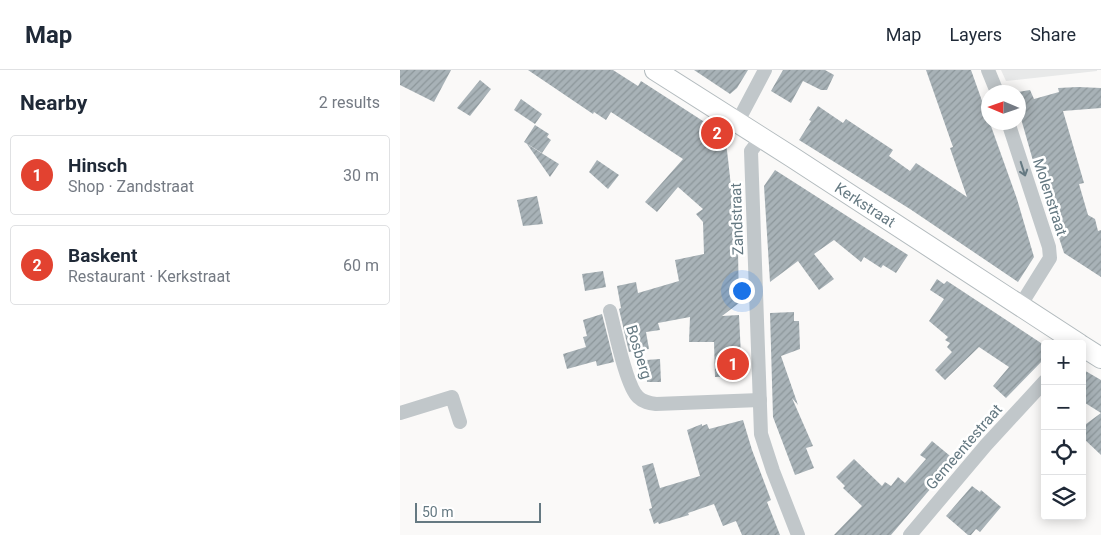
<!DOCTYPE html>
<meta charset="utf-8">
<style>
:root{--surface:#fff;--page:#f6f6f7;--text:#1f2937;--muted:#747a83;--line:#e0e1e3;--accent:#e24230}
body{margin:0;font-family:Roboto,sans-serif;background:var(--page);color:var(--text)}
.controls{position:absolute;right:15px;bottom:15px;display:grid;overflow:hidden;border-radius:5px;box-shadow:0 2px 12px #0003}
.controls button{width:45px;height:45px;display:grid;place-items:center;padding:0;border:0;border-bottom:1px solid var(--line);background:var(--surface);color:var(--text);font:25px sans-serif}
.compass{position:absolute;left:581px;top:15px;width:45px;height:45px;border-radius:50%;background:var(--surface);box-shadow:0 2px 12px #0003;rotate:272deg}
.scale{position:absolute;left:15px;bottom:12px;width:126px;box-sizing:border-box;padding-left:5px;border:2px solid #657982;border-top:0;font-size:14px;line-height:18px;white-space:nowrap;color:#657982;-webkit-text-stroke:4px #fff;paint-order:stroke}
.you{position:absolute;left:341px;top:220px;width:18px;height:18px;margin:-12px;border:4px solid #fff;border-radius:50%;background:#1a73e8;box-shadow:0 0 0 8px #1a73e833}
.badge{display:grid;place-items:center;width:32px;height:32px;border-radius:50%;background:var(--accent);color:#fff;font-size:16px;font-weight:700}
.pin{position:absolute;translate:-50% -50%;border:2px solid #fff;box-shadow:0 1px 5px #0006}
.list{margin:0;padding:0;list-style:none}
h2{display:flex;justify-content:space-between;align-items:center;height:65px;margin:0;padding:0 20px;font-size:21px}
h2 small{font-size:16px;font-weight:400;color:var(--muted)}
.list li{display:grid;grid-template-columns:32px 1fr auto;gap:15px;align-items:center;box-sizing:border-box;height:80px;margin:0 10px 10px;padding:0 10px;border:1px solid var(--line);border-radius:5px}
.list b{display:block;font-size:19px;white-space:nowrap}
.list p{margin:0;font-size:16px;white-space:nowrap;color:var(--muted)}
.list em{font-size:16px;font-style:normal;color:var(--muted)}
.icon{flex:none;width:28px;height:28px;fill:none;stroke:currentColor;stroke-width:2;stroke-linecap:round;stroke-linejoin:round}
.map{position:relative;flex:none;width:701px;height:465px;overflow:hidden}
header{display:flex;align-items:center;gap:30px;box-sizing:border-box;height:70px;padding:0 25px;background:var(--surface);border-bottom:1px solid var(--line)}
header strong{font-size:24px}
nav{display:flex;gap:28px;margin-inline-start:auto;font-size:18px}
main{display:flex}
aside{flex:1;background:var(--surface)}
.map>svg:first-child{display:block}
.built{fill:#e8e9e9}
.building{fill:url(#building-hatch)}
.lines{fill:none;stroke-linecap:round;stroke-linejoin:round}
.secondary-casing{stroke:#b3bbbe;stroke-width:22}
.street{stroke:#c1c7ca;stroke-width:14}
.secondary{stroke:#fff;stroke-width:20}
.oneway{stroke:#657982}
.labels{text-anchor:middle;stroke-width:5;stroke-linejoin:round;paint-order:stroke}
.street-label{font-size:15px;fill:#657982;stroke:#fff}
</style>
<header>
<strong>Map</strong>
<nav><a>Map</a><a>Layers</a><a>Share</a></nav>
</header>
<main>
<aside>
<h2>Nearby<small>2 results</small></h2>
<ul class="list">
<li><span class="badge">1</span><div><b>Hinsch</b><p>Shop · Zandstraat</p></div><em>30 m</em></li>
<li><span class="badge">2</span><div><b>Baskent</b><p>Restaurant · Kerkstraat</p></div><em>60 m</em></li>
</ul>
</aside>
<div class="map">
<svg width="701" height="465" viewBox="0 0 701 465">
<defs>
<pattern id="building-hatch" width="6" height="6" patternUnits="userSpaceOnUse" patternTransform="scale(1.25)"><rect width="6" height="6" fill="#a8b2b7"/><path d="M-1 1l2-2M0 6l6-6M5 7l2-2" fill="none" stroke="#8c969a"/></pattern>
</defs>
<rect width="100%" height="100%" fill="#faf9f8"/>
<polygon class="built" points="601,0 697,0 697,1 606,11"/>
<g class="building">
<polygon points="0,0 51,0 34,32 0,15"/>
<polygon points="128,0 213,0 238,16 241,11 320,62 323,70 326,73 328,89 338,181 339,233 322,246 339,245 342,307 315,307 314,272 289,272 290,247 258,253 260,260 246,262 249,279 229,282 219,239 221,238 217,216 236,212 238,223 279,211 275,190 304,184 303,152 296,144 303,139 278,117 257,142 245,132 283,89 211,42 206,50 194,42 193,44"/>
<polygon points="294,0 348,0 337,18 330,24"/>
<polygon points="383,0 425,0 434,5 427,20 421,20 403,11 391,33 371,21"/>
<polygon points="526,0 571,0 617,129 634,187 618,212 510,139 399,70 411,51 409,50 418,36 443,53 446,49 493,80 489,86 510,101 516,93 567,127 550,78 553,77"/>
<polygon points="80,10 91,19 70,46 57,38"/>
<polygon points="678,17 701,18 701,38 663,41 684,113 679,114 688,145 695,149 698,161 701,160 701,207 664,183 645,125 643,126 618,38 618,22 630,20 634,29 659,22 658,18"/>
<polygon points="121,29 142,44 135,54 114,40"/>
<polygon points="135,55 149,64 147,67 151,70 142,83 124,72"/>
<polygon points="127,74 159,94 150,107"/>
<polygon points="197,90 219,105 208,119 189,102"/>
<polygon points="375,100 508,185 496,203 483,195 481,198 464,187 461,192 434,170 414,184 434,209 419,220 398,191 370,212 364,116"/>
<polygon points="137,126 143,154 123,156 117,130"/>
<polygon points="203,201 206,217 185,221 182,204"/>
<polygon points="537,209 544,214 547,211 644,275 645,288 606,328 593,316 609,297 579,277 545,310 535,300 552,282 547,277 550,273 545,270 548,267 529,251 544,229 530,220"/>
<polygon points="394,242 394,251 399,251 400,279 381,286 398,335 392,328 413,376 406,378 414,398 395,405 373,347 370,243"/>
<polygon points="202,244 214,292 197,296 196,291 167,299 163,284 186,277 183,267 187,266 183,250"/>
<polygon points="260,289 261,312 247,312 246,290"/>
<polygon points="682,299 701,310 701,343 682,331"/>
<polygon points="701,343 701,385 682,367 682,357"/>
<polygon points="343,350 352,380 371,430 367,432 380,465 342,465 336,451 323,456 314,434 288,443 289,445 259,454 258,452 254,454 249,439 252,438 242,396 253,393 260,418 300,406 287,360 302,354 302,356 307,354 309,359"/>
<polygon points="532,371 555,390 491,465 434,465 462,436 443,418 445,416 436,407 454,389 482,416 485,412 491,416 498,407 505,413 526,389 520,385"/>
<polygon points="572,416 580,422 581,420 601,437 580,462 576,459 571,465 568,465 546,446"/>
</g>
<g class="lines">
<defs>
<g id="secondary">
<polyline points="255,0 392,87 679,274"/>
<polyline points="682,276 701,288"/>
</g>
</defs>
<use href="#secondary" class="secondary-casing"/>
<g class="street">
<polyline points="588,0 597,22"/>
<polyline points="608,52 649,177 650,188 620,236"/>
<polyline points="337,53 365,0"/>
<polyline points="361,68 351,81 361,364 373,401 398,465"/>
<path d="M210 241C215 259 226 316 238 327 243 332 249 333 256 334L360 330"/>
<polyline points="0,343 52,327 60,352"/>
<polyline points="510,465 586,375 645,311"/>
</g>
<use href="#secondary" class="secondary"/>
</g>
<defs><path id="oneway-shaft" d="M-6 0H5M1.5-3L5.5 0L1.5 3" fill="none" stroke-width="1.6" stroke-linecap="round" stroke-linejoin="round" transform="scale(1.25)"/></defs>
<use class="oneway" href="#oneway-shaft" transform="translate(623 99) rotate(72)"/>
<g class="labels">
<g class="street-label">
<text transform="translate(650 127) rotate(72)" y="5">Molenstraat</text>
<text transform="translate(465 135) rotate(33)" y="5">Kerkstraat</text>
<text transform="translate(337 149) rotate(-92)" y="5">Zandstraat</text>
<text transform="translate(239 282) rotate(73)" y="5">Bosberg</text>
<text transform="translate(564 377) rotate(-49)" y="5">Gemeentestraat</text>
</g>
</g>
</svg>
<div class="controls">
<button>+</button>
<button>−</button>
<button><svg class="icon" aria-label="locate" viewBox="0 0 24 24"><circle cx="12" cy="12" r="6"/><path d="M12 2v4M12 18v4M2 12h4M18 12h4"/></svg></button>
<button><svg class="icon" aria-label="layers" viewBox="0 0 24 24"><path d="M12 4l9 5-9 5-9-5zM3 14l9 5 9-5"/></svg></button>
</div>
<svg class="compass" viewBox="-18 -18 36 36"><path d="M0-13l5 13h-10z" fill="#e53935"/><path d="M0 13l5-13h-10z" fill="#747a83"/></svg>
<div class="scale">50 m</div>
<div class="you"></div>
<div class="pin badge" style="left:333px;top:294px">1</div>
<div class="pin badge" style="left:317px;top:63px">2</div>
</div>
</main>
